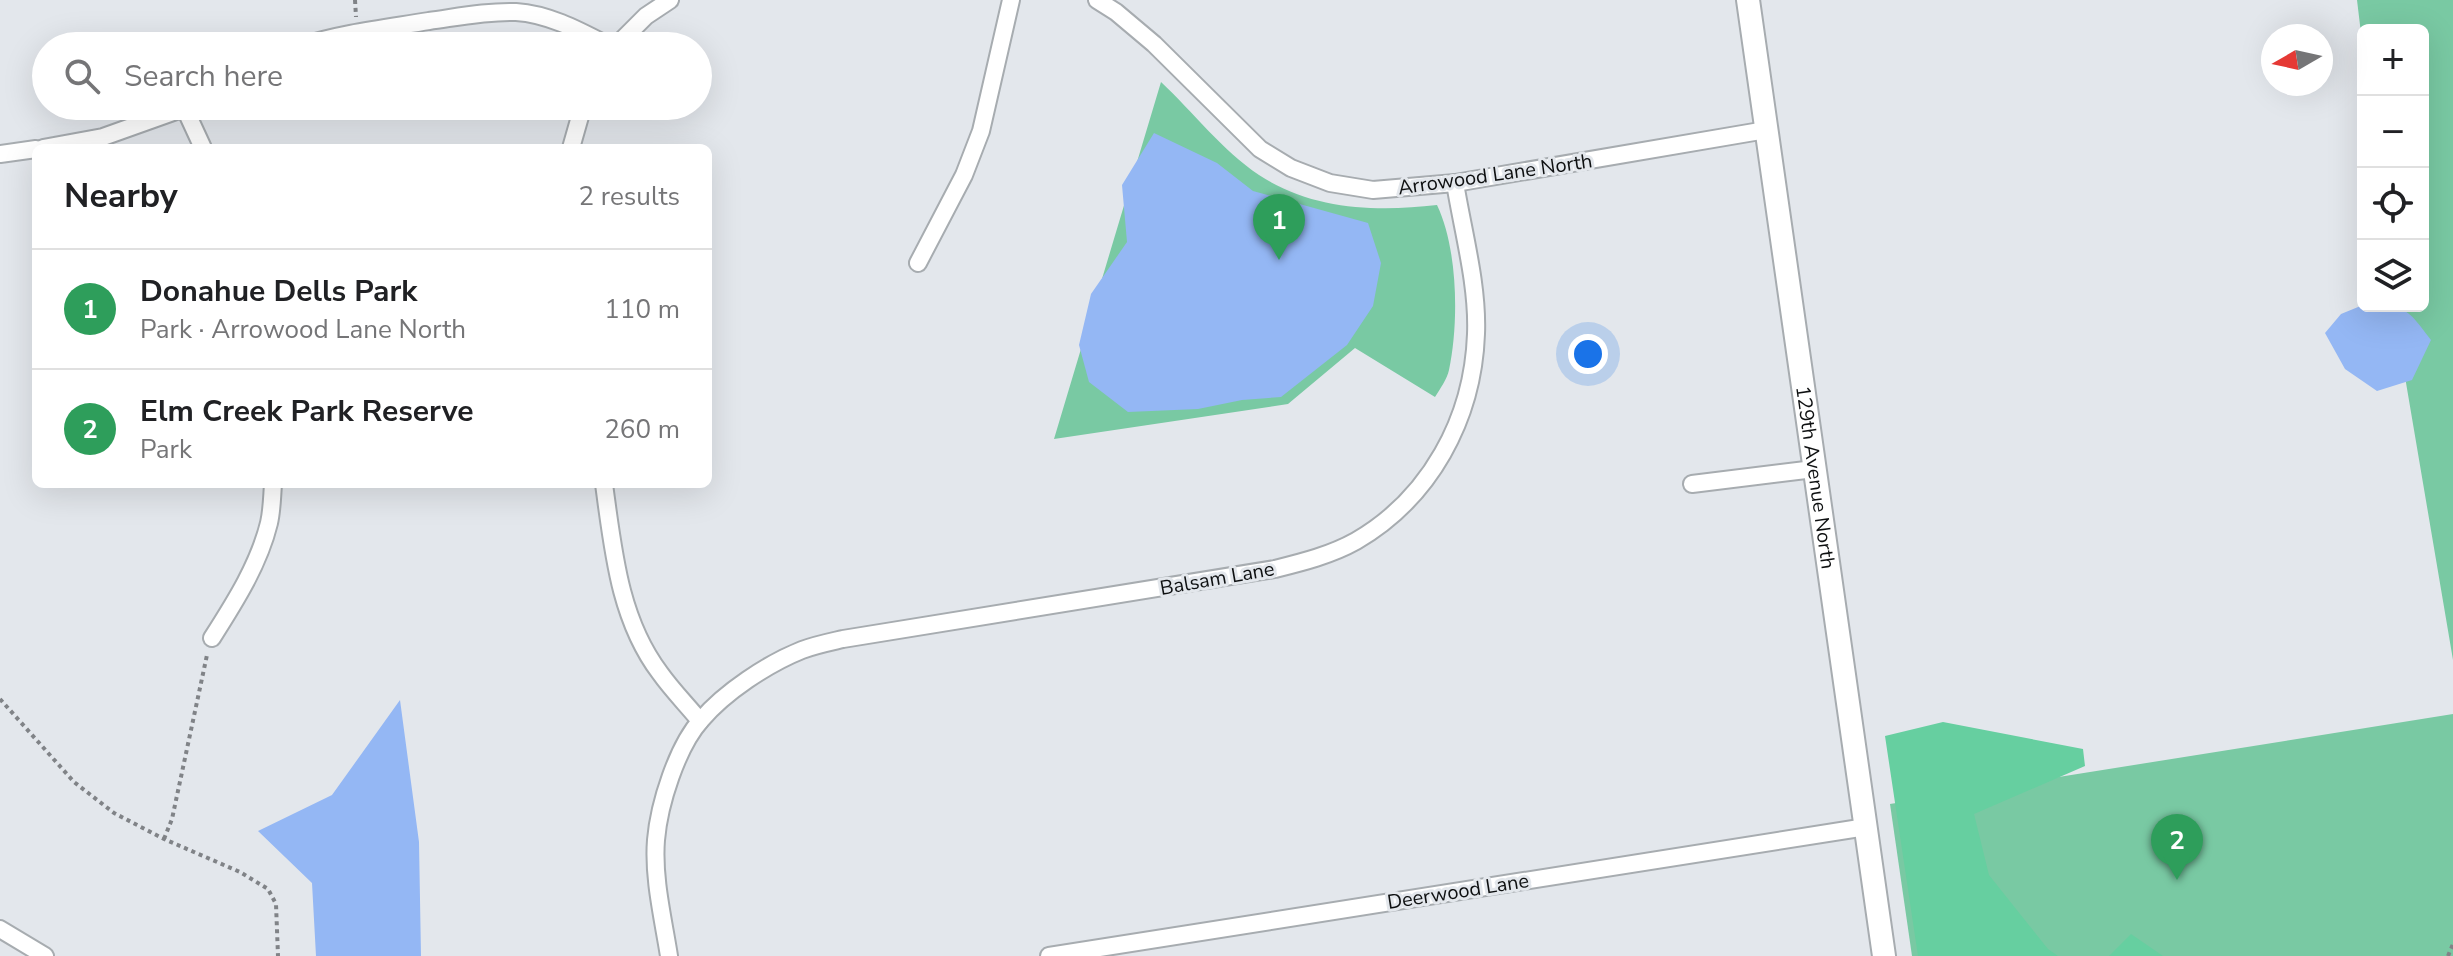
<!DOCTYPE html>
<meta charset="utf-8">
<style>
:root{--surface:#fff;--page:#f2f2f2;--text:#202124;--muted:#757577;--line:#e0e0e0;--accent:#ea580c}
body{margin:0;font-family:"Nunito Sans",sans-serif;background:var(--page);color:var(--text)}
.controls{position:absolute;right:24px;top:24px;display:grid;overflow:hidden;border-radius:12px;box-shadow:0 8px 32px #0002}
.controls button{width:72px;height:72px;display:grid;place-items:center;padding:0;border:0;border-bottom:2px solid var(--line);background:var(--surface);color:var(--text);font:40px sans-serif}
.compass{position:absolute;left:2261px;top:24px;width:72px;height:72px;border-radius:50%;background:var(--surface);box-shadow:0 8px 32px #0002;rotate:261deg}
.you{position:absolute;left:1588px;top:354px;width:28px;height:28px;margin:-20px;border:6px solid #fff;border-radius:50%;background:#1a73e8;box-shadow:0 0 0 12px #1a73e833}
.badge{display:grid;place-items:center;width:52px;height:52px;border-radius:50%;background:var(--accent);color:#fff;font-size:26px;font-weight:700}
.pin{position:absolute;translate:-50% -66px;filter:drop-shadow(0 2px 4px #0008)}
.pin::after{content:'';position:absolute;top:42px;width:28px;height:24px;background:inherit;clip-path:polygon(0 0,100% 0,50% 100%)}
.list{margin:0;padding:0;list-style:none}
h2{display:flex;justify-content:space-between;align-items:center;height:104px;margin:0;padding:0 32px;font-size:34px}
h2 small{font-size:26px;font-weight:400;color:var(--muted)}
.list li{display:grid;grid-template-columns:52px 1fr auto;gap:24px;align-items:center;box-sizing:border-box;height:120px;padding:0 32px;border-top:2px solid var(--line)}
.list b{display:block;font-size:30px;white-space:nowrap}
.list p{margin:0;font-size:26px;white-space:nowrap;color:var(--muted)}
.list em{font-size:26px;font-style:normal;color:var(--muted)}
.icon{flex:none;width:44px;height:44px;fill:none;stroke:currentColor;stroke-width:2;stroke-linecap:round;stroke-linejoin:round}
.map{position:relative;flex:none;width:2453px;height:956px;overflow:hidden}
.search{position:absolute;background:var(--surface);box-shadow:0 8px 32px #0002;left:32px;top:32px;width:680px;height:88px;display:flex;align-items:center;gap:20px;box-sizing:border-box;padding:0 28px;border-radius:44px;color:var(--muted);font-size:30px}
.panel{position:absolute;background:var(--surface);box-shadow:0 8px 32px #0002;left:32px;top:144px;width:680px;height:344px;border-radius:12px}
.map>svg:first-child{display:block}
.green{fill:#79c9a3}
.forest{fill:#66cfa0}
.water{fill:#94b7f4}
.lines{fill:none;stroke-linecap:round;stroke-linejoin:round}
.minor-casing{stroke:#a7acb0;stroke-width:20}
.secondary-casing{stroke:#a7acb0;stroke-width:26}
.path{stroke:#808387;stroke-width:4;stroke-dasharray:4 4;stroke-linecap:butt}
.minor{stroke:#fff;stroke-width:16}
.secondary{stroke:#fff;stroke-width:22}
.labels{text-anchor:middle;stroke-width:6;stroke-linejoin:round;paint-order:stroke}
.street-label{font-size:20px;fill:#0e1011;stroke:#e3e7ec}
</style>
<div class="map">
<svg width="2453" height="956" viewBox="0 0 2453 956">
<rect width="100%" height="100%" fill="#e3e7ec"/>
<g class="green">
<polygon points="2357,0 2453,0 2453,660 2393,306 2423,306 2423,30 2363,30 2363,50"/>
<path d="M1161 82C1193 112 1222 150 1259 175 1312 210 1377 212 1437 205 1458 249 1459 323 1449 370 1447 379 1440 389 1435 397L1355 348 1288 404 1054 439Z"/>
<polygon points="2453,714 2453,956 1912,956 1890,804"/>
</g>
<g class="forest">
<polygon points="1943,722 2083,749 2085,766 1974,814 1989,875 2048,949 2058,956 1918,956 1885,736"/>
<polygon points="2131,934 2163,956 2109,956"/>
</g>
<g class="water">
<polygon points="1154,133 1217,163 1253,191 1368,223 1381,263 1373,306 1347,345 1281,397 1242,400 1198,409 1128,412 1089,382 1079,345 1091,294 1127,242 1122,185"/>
<path d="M2363 305C2405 309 2403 302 2431 340L2412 380 2377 391 2345 369 2325 333 2341 314Z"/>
<polygon points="400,700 419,842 421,956 316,956 312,883 258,831 332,795"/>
</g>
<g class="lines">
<defs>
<g id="minor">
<polyline points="1097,0 1116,12 1154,44 1260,149 1291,168 1330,183 1373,190 1455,183 1766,130"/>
<path d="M302 46C342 33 387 28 429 21 458 17 487 11 516 12 549 14 580 31 609 46"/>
<polyline points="616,46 646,16 670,0"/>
<polyline points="185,109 203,148"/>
<polyline points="43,148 103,137 190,106"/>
<polyline points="571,148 583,106"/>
<polyline points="0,154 36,149"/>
<polyline points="918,263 964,175 981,131 1011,0"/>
<path d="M604 484C613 549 619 619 660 673 672 690 687 705 700 721"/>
<polyline points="1692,484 1814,469"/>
<path d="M212 638C235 602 259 564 269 523 272 510 272 497 273 484"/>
<polyline points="0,929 45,956"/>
<path d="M669 956C663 918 653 878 656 840 659 804 677 747 701 720 725 692 767 664 802 650 815 645 830 642 843 639L1275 569C1303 562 1331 555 1356 541 1430 498 1473 419 1476 334 1478 285 1463 232 1455 183"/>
<polyline points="1049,956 1866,827"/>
</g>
<g id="secondary">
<path id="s1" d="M1748 0 1884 956"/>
</g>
</defs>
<use href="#minor" class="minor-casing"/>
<use href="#secondary" class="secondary-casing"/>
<g class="path">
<polyline points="355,0 356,17"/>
<polyline points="0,699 74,782 114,813 164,839 240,872 268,889 276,904 278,956"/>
<polyline points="164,839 172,819 207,655"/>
<polyline points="2448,956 2453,944"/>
</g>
<use href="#minor" class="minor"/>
<use href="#secondary" class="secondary"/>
</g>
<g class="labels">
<g class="street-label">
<text transform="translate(1495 174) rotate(-8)" y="7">Arrowood Lane North</text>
<text dy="7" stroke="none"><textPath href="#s1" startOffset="482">129th Avenue North</textPath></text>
<text transform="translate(1217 578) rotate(-10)" y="7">Balsam Lane</text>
<text transform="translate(1458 891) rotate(-9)" y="7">Deerwood Lane</text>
</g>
</g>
</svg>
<div class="controls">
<button>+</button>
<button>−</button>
<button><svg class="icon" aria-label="locate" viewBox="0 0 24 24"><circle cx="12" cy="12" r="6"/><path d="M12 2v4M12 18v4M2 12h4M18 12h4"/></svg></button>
<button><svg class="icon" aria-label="layers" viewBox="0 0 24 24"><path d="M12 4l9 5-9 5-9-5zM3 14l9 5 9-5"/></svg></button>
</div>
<svg class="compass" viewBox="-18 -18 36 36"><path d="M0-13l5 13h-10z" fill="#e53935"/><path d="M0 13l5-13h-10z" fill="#757577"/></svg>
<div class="you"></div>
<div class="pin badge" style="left:1279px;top:260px;background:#2e9e5b">1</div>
<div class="pin badge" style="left:2177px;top:880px;background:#2e9e5b">2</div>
<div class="search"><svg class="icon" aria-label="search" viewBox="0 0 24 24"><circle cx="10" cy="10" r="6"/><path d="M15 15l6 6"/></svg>Search here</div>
<section class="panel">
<h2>Nearby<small>2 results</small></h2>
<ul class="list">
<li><span class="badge" style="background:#2e9e5b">1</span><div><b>Donahue Dells Park</b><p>Park · Arrowood Lane North</p></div><em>110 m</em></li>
<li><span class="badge" style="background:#2e9e5b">2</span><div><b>Elm Creek Park Reserve</b><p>Park</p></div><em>260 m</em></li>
</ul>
</section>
</div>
